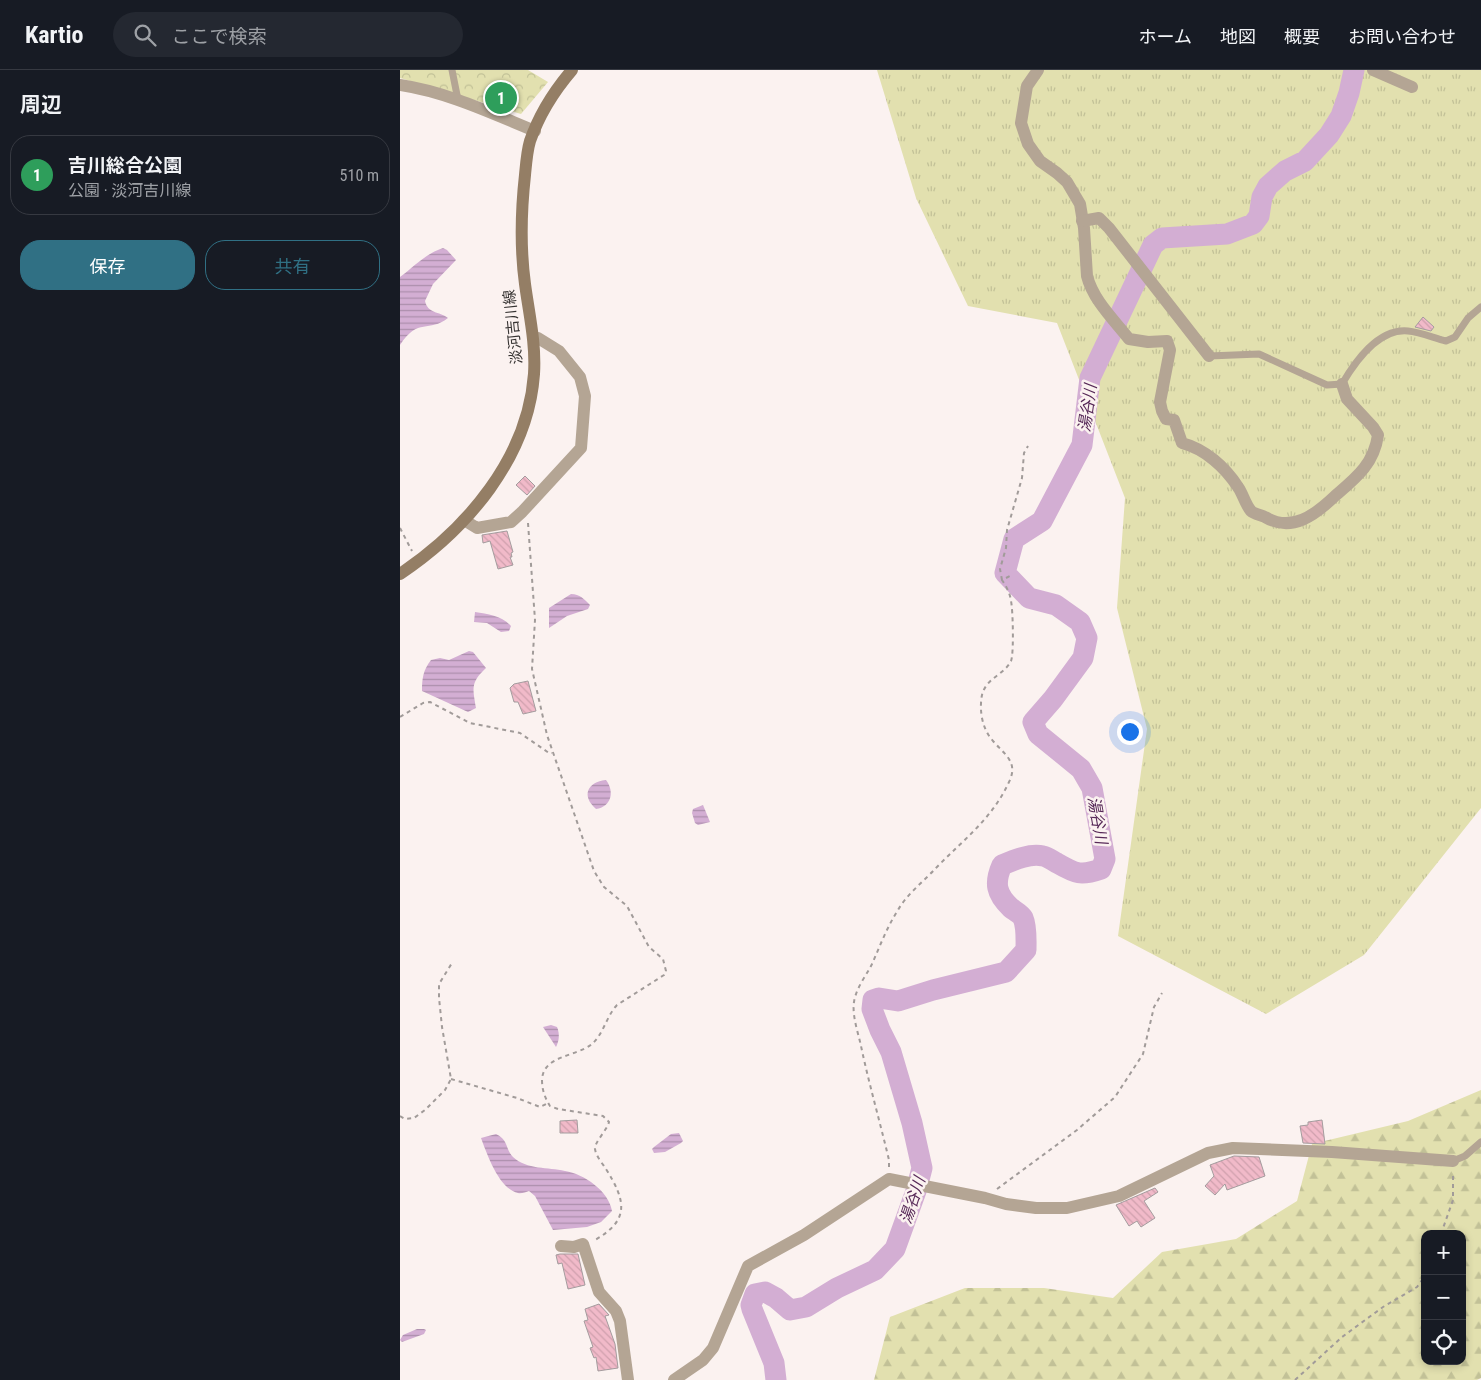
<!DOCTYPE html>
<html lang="ja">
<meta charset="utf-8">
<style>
:root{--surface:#171b24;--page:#242831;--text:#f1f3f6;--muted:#9ea1a6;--line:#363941;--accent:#307084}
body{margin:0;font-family:"Roboto Condensed","Noto Sans JP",sans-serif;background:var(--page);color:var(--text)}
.controls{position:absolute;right:15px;bottom:15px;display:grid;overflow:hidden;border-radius:10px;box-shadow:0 2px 8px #0003}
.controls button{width:45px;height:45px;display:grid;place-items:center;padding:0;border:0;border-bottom:1px solid var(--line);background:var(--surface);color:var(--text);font:25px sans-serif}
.you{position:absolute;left:729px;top:661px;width:18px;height:18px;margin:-12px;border:4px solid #fff;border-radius:50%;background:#1a73e8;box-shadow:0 0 0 8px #1a73e833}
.badge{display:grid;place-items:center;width:32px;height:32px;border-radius:50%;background:var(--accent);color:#fff;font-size:16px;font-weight:700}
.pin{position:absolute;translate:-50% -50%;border:2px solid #fff;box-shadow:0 1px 5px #0006}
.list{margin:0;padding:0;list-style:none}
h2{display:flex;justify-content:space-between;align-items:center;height:65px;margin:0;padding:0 20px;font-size:21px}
h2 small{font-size:16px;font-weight:400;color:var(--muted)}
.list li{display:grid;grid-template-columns:32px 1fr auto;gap:15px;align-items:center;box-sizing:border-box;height:80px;margin:0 10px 10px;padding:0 10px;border:1px solid var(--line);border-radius:20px}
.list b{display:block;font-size:19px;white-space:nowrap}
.list p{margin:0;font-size:16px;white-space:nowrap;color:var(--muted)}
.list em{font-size:16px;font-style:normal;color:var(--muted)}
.actions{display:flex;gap:10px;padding:15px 20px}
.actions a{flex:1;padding:11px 0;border:1px solid var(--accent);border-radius:20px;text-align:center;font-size:18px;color:var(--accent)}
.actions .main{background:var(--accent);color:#fff}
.icon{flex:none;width:28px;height:28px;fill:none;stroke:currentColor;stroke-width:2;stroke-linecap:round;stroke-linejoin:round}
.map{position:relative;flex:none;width:1081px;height:1310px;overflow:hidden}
header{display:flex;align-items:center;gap:30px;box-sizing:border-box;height:70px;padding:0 25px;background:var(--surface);border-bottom:1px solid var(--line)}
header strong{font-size:24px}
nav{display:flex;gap:28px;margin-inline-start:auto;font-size:18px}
.search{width:350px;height:45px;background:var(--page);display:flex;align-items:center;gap:12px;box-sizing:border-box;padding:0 18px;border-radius:28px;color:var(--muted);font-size:19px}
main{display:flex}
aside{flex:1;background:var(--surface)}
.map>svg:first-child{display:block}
.grass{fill:url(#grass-tufts)}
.forest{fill:url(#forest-firs);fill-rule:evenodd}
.park{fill:url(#park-crowns)}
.water{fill:url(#water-rules)}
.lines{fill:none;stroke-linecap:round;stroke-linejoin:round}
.river{stroke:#d3aed3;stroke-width:21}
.building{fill:url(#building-back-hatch);stroke:#a49c9e}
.path{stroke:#a19b99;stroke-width:2;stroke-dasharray:4 4;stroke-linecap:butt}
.service{stroke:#b4a594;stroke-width:7}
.minor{stroke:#b4a594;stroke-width:12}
.tertiary{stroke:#b4a594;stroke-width:12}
.secondary{stroke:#947e65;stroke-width:12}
.labels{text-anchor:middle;stroke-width:5;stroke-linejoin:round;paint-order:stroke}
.street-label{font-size:15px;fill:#363332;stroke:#fbf2f0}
.water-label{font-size:16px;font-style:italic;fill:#572958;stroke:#fbf2f0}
</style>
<header>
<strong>Kartio</strong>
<div class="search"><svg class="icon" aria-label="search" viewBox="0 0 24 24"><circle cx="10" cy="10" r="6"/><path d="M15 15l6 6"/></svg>ここで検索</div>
<nav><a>ホーム</a><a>地図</a><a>概要</a><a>お問い合わせ</a></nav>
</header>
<main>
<aside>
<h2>周辺<small></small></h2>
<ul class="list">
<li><span class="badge" style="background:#2e9e5b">1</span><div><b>吉川総合公園</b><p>公園 · 淡河吉川線</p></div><em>510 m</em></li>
</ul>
<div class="actions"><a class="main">保存</a><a>共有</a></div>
</aside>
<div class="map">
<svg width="1081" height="1310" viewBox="0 0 1081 1310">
<defs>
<pattern id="grass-tufts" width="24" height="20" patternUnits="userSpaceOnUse" patternTransform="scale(1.25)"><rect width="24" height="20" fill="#e2e0af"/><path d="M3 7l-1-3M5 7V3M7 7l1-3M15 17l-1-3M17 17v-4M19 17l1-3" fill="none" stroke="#c2c197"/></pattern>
<pattern id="forest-firs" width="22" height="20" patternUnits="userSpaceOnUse" patternTransform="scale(1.25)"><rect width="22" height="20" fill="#e2e0af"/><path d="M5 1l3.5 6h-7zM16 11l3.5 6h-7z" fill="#c2c197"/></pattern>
<pattern id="park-crowns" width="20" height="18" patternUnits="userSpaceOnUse" patternTransform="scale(1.25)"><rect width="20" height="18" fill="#e2e0af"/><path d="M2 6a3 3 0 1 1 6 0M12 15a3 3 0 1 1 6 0" fill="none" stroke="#c2c197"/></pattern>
<pattern id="water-rules" width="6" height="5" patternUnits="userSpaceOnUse" patternTransform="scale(1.25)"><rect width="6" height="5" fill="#d3aed3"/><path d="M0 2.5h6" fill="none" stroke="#ac8eac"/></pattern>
<pattern id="building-back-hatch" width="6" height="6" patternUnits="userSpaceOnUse" patternTransform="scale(1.25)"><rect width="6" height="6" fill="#f1bac9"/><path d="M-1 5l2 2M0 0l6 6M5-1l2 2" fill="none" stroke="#cfa0ad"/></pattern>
</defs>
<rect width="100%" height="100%" fill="#fbf2f0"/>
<polygon class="grass" points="477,0 1081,0 1081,738 964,885 866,944 718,866 747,659 717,538 725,428 657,253 568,236 516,128"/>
<path class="forest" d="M1081 1020V1308L1077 1310H474L490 1247 565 1218H644L713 1228 762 1182 836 1169 897 1131 912 1074 1008 1051ZM1025 1164H1062V1291H1025Z"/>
<polygon class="park" points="0,0 128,0 148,12 121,44 0,8"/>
<g class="water">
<path d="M43 178 47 180 56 190 33 214 25 231C28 244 39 241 48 248 29 263 18 247 0 275V207C15 196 25 184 43 178Z"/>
<path d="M171 524C180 524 184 529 190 535L188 539 167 546 149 558V538Z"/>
<path d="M75 542C88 544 102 546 111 556L109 561 101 562 87 553 74 552Z"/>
<path d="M69 581 73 582 86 598C70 613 73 618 76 638L68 642 22 621C22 609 23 600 31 590L40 588 49 590Z"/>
<path d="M206 710C215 722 211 737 196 739 181 726 187 712 206 710Z"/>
<polygon points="303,735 310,752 298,755 295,753 292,743 293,739"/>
<path d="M151 955 157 957C160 964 159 971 156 977L143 957Z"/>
<polygon points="279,1063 283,1071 281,1073 265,1082 254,1083 252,1079 254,1077 271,1064"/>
<path d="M96 1064C109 1070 105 1079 113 1087 127 1100 148 1097 165 1101 184 1104 209 1121 212 1141L201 1152 187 1157 153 1160 135 1126 129 1121C126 1122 121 1124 118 1123 99 1119 87 1084 81 1068Z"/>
<polygon points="17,1259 24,1259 26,1260 24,1264 2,1272 0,1270 3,1265"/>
</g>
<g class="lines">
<path class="river" d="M376 1310 374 1293 352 1239 351 1235 355 1224 365 1222 376 1228 390 1240 406 1237 437 1218 475 1200 495 1179 516 1121 522 1098 512 1053 491 982 480 960 472 939 473 930 479 928 498 931 533 920 606 902 626 880C626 870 627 857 623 848 621 844 615 841 611 838 596 824 594 813 602 795 614 790 630 783 643 786 648 787 653 791 657 793 676 804 681 806 701 799L705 789 692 718 681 699 638 664 633 652 653 629 683 588 687 568 680 552 656 535 629 528 605 503 614 469 642 451 682 375 690 308 753 175 762 168 827 164 853 154 859 146 862 127 868 116 885 101 905 91 929 65 941 46 949 23 954 0"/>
</g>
<g class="building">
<polygon points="1023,247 1034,257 1031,261 1015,257"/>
<polygon points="125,406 135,416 127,425 116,415"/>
<polygon points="107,461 113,482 111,483 112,487 110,487 113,495 98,499 90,471 83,473 82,465"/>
<polygon points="128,611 136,641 123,644 118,632 114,632 110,618 114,614"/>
<polygon points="177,1050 178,1063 160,1063 160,1051"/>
<polygon points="922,1050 925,1074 903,1073 900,1056 908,1055 908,1052"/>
<polygon points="834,1086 859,1087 865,1106 827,1120 825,1114 815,1125 805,1116 814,1106 810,1095"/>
<polygon points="755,1118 758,1122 744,1131 755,1148 741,1157 737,1151 729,1156 716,1135"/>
<polygon points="160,1184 178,1184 185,1215 168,1219 162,1193 158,1194 156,1185"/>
<polygon points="199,1234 209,1245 205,1246 215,1274 218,1298 198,1301 196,1287 194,1288 190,1278 193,1277 184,1251 188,1250 185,1239"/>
</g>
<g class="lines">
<g class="path">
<path d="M128 453 135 550 132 599 147 665 194 801 204 817 227 836 249 877 263 889 266 901 264 905 217 935C206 947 204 963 192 974 176 987 143 985 142 1010 142 1020 145 1028 150 1036L158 1039 203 1046 209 1052C207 1060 194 1073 195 1079 196 1086 202 1093 206 1099 226 1131 230 1150 195 1170"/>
<polyline points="0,458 12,481"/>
<polyline points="602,510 600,499 606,478 607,460 622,408 624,383 628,376"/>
<polyline points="0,647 23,633 30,632 70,653 120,663 149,683 152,683"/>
<polyline points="51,1009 117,1028 140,1037 148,1033"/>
<polyline points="0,1046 5,1049 14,1048 25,1040 45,1020 51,1009 42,957 39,928 39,914 52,893"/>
<path d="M489 1097V1090C480 1052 469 1014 461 976 458 962 452 946 454 932 456 918 466 906 472 894 480 876 487 857 498 840 507 824 524 811 536 798 563 770 592 749 609 712 619 692 604 684 593 671 582 659 579 640 582 625 586 608 604 605 611 591 614 584 613 540 611 531 610 523 606 516 602 510L612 505"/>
<polyline points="597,1119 677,1060 715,1027 743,984 754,937 762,923"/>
<polyline points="1041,1164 1053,1130 1053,1103"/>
<polyline points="895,1310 942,1267 983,1237 1017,1217 1025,1206"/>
</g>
<g class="service">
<polyline points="52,0 58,30"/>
<path d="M809 286 859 284 927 315 942 314C955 292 978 258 1008 261 1020 262 1034 268 1046 271L1055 267 1068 248 1081 237"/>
<polyline points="1053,1091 1065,1086 1081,1072"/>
</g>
<g class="minor">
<path d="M638 0 627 16 621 53 628 74 640 91 657 103 667 112 680 134 684 158 687 206C693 230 714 250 729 269L748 272 767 271 770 280 760 332 762 341 766 349 774 350 782 373C805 379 825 397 838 417 843 424 845 434 851 441 854 444 861 445 865 447 892 463 915 445 935 426 956 408 974 394 978 365L973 357 947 329 942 314"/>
<polyline points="973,0 1012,17"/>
<polyline points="682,151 699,148 709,158 809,286"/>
<polyline points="64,450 77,458 111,452 122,442 181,378 185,326 180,307 159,281 138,268 133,268"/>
<polyline points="161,1176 174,1177 183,1174 199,1222 216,1241 220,1251 228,1310"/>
<polyline points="274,1310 303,1290 313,1278 348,1196 404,1165 489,1109 585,1128 606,1134 636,1138 667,1138 719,1126 808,1083 833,1078 932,1082 1053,1091"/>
</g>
<path class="tertiary" d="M0 15C47 22 91 43 135 61"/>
<path class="secondary" d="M0 504C67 459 128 388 134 304 136 273 129 244 125 214 120 177 121 141 125 105 126 94 127 81 130 71 139 45 154 21 172 0"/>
</g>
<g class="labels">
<g class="street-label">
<text transform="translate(113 257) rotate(-96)" y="5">淡河吉川線</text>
</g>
<g class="water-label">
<text transform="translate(687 338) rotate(-82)" y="6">湯谷川</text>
<text transform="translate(698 750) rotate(80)" y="6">湯谷川</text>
<text transform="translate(512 1130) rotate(-72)" y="6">湯谷川</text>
</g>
</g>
</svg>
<div class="controls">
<button>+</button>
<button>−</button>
<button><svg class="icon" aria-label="locate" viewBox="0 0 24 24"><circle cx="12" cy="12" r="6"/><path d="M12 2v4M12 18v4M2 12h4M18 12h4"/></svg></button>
</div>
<div class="you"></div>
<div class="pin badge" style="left:101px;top:28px;background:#2e9e5b">1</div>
</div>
</main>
